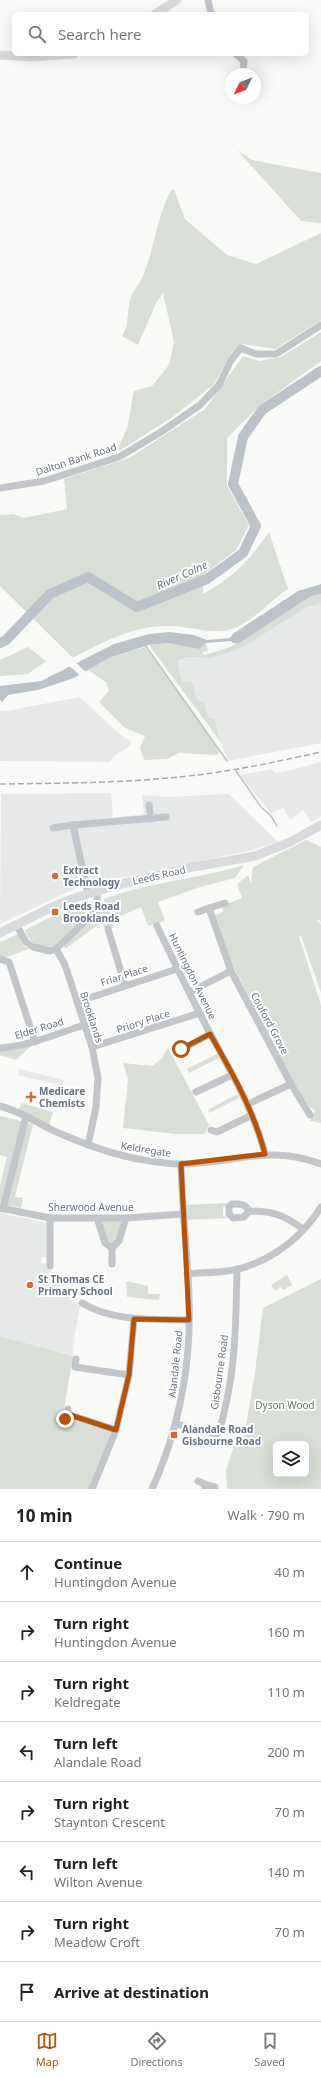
<!DOCTYPE html>
<meta charset="utf-8">
<style>
:root{--surface:#fff;--page:#f6f6f6;--text:#222;--muted:#767676;--line:#e0e0e0;--accent:#b45309}
body{margin:0;font-family:"Noto Sans",sans-serif;background:var(--page);color:var(--text)}
.controls{position:absolute;right:12px;bottom:12px;display:grid;overflow:hidden;border-radius:6px;box-shadow:0 4px 16px #0002}
.controls button{width:36px;height:36px;display:grid;place-items:center;padding:0;border:0;border-bottom:1px solid var(--line);background:var(--surface);color:var(--text);font:20px sans-serif}
.compass{position:absolute;left:225px;top:68px;width:36px;height:36px;border-radius:50%;background:var(--surface);box-shadow:0 4px 16px #0002;rotate:227deg}
.stop{position:absolute;width:12px;height:12px;margin:-9px;border:3px solid #b45309;border-radius:50%;background:#fff}
.stop.end{background:#b45309;border-color:#fff;box-shadow:0 1px 4px #0008}
.list{margin:0;padding:0;list-style:none}
h2{display:flex;justify-content:space-between;align-items:center;height:52px;margin:0;padding:0 16px;font-size:17px}
h2 small{font-size:13px;font-weight:400;color:var(--muted)}
.list li{display:grid;grid-template-columns:26px 1fr auto;gap:12px;align-items:center;box-sizing:border-box;height:60px;padding:0 16px;border-top:1px solid var(--line)}
.list b{display:block;font-size:15px;white-space:nowrap}
.list p{margin:0;font-size:13px;white-space:nowrap;color:var(--muted)}
.list em{font-size:13px;font-style:normal;color:var(--muted)}
.icon{flex:none;width:22px;height:22px;fill:none;stroke:currentColor;stroke-width:2;stroke-linecap:round;stroke-linejoin:round}
.map{position:relative;flex:none;width:321px;height:1489px;overflow:hidden}
.search{position:absolute;background:var(--surface);box-shadow:0 4px 16px #0002;left:12px;right:12px;top:12px;height:44px;display:flex;align-items:center;gap:10px;box-sizing:border-box;padding:0 14px;border-radius:6px;color:var(--muted);font-size:15px}
.sheet{height:532px;background:var(--surface)}
nav{display:flex;justify-content:space-around;align-items:center;box-sizing:border-box;height:56px;border-top:1px solid var(--line);background:var(--surface);font-size:11px;color:var(--muted)}
nav a{display:grid;justify-items:center;gap:2px}
nav .on{color:var(--accent)}
.map>svg:first-child{display:block}
.built{fill:#e7e9e8}
.green{fill:#d9ded7;fill-rule:evenodd}
.water{fill:#bbc3c8}
.pier{fill:#f9faf8}
.lines{fill:none;stroke-linecap:round;stroke-linejoin:round}
.stream{stroke:#bbc3c8;stroke-width:1.5}
.river{stroke:#bbc3c8;stroke-width:10}
.minor{stroke:#c2c5c9;stroke-width:7}
.major{stroke:#d8dade;stroke-width:9}
.rail{stroke:#a4a9af;stroke-width:1.5;stroke-dasharray:6 3;stroke-linecap:butt}
.route{stroke:#b45309;stroke-width:5}
.poi-dot{fill:#d26c3f;stroke:#fff;stroke-width:1.5}
.labels{text-anchor:middle;stroke-width:4;stroke-linejoin:round;paint-order:stroke}
.street-label{font-size:10px;fill:#677380;stroke:#fff}
.poi-label{font-size:10px;font-weight:bold;fill:#677380;stroke:#fff;text-anchor:start}
.park-label{font-size:10px;fill:#687866;stroke:#fff}
.water-label{font-size:11px;font-style:italic;fill:#677880;stroke:#fff}
</style>
<div class="map">
<svg width="321" height="1489" viewBox="0 0 321 1489">
<rect width="100%" height="100%" fill="#f9faf8"/>
<g class="built">
<polygon points="321,604 321,743 228,761 220,741 215,719 211,719 208,716 204,702 197,700 192,681 182,682 177,661 188,657 211,658 240,649 307,607"/>
<polygon points="80,697 119,734 131,742 130,746 114,756 110,762 0,761 0,710 6,711"/>
<polygon points="321,762 321,816 311,822 303,810 290,820 283,808 271,814 240,775 272,769 275,773 282,772"/>
<polygon points="111,793 113,818 144,814 142,795 166,797 229,794 278,842 252,850 78,887 0,924 1,794"/>
<polygon points="19,1069 64,1080 63,1086 18,1075"/>
<polygon points="0,1213 48,1223 47,1257 41,1258 41,1263 46,1263 65,1293 80,1307 75,1333 73,1356 0,1336"/>
</g>
<g class="green">
<polygon points="237,150 252,160 321,173 321,223 301,221"/>
<path d="M174 189 185 219 227 255 256 264 321 233V320L275 349 242 344 231 353 214 384 174 416 116 453 127 428 134 391 152 386 169 365 174 342 163 293 156 303 138 345 122 336C130 324 126 310 131 297 133 290 139 285 142 278 154 250 157 217 171 190Z"/>
<path d="M321 332V361L259 406 227 438V486L249 525 236 550 203 575V594C235 576 248 562 269 532L288 589C271 600 255 619 237 627 217 637 191 626 170 626 136 625 102 642 73 658L0 586V515L13 514 24 518 67 509 64 479 129 458 205 409 243 356 259 361 281 357Z"/>
<polygon points="321,594 321,604 307,607 240,649 211,658 188,657 177,661 182,682 192,681 197,700 204,702 208,716 211,719 215,719 220,741 149,645 168,643 199,649 206,643 208,651 202,652 204,655 231,647 311,596"/>
<polygon points="28,647 46,661 28,674 0,676 0,660"/>
<polygon points="145,647 193,712 220,752 217,755 179,753 167,759 144,760 140,748 145,736 125,728 99,702 109,691 106,682 88,670 109,658"/>
<polygon points="306,840 321,847 321,922 318,920 317,921 321,924 321,993 301,935 299,937 321,1005 321,1123 310,1121 315,1111 309,1106 293,1081 233,966 215,915 223,912 222,906 242,898 237,884 248,875 251,883 253,867"/>
<path d="M244 865 235 878 200 887 158 902 165 921 148 926 141 907 112 920 114 927 106 930 102 922 65 949 64 945 102 910 104 899C149 882 198 879 244 865Z"/>
<path d="M92 901 94 909 91 914 54 946C39 949 30 944 25 930L57 914Z"/>
<polygon points="18,934 24,946 29,949 7,957 0,957 0,942"/>
<polygon points="34,1043 16,1060 0,1055 0,1048"/>
<polygon points="168,1048 209,1125 204,1134 176,1134 123,1128 128,1080 123,1063 152,1066 162,1058"/>
<polygon points="217,1054 219,1058 189,1073 187,1069"/>
<polygon points="237,1094 239,1098 209,1113 208,1110"/>
<polygon points="21,1103 53,1112 49,1125 19,1110"/>
<polygon points="0,1116 33,1124 15,1197 23,1198 21,1208 0,1204 0,1185 7,1157 0,1155"/>
<polygon points="227,1203 227,1206 223,1207 223,1216 228,1218 183,1220 182,1205"/>
<polygon points="97,1218 126,1218 121,1237 108,1246"/>
<polygon points="287,1275 292,1285 283,1290 281,1287 275,1291 271,1285"/>
<path d="M321 1279V1489H227L226 1471 234 1446 244 1437 255 1372 263 1308ZM276 1444H306V1474H276Z"/>
<polygon points="126,1281 148,1286 148,1294 160,1294 159,1300 127,1297"/>
<polygon points="0,1336 73,1356 62,1421 66,1423 68,1418 112,1432 89,1489 0,1489"/>
</g>
<polygon class="water" points="321,584 321,594 311,596 239,643 233,643 231,641 206,643 199,649 168,643 149,645 109,658 74,678 38,690 8,695 2,702 0,700 0,686 41,681 114,644 149,634 170,632 194,635 207,640 230,638 234,633 298,591"/>
<polygon class="pier" points="75,662 87,673 81,676 68,665"/>
<g class="lines">
<g class="stream">
<polyline points="145,645 227,761"/>
<polyline points="236,771 261,807 271,816 277,826"/>
</g>
<polyline class="river" points="0,643 6,640 50,594 88,577 137,607 207,579 243,553 256,526 233,484 243,437 262,410 321,371"/>
<g class="minor">
<polyline points="208,0 211,14"/>
<polyline points="236,54 244,61 243,74"/>
<polyline points="0,488 44,481 119,457 161,432 200,405 219,385 231,360 241,348 256,354 276,354 321,325"/>
<polyline points="149,805 151,819"/>
<polyline points="53,828 73,825"/>
<polyline points="88,894 73,825 166,817"/>
<polyline points="225,903 209,908 231,971 291,1084"/>
<polyline points="198,912 209,908"/>
<polyline points="17,926 26,942 33,947 50,951 56,949 97,910 97,891"/>
<path d="M157 926C174 962 192 999 211 1035 232 1074 254 1111 265 1154"/>
<polyline points="108,929 125,985"/>
<polyline points="56,949 65,965 92,1047 98,1078 96,1107 88,1145"/>
<polyline points="0,959 9,962 35,1042"/>
<polyline points="190,992 231,971"/>
<polyline points="77,1002 177,969"/>
<polyline points="92,1047 200,1013"/>
<path d="M0 1048C29 1046 56 1034 84 1025"/>
<polyline points="177,1052 210,1034"/>
<polyline points="196,1092 232,1075"/>
<polyline points="248,1104 291,1084 310,1115"/>
<path d="M0 1106C19 1111 35 1121 52 1130 81 1143 112 1155 144 1160 156 1162 168 1164 180 1164 233 1164 267 1144 321 1164"/>
<polyline points="211,1130 217,1132 252,1115"/>
<polyline points="0,1208 50,1218 126,1218 183,1214"/>
<polyline points="3,1209 26,1116"/>
<path d="M249 1211C245 1203 240 1204 232 1204L229 1207V1214L233 1218 244 1217 249 1211C273 1211 284 1215 303 1229"/>
<polyline points="50,1218 50,1266"/>
<polyline points="97,1218 105,1243 112,1248 119,1241 126,1218"/>
<polyline points="112,1248 112,1264"/>
<path d="M187 1274C207 1272 230 1273 248 1266 278 1256 305 1233 321 1207"/>
<path d="M82 1303C114 1322 152 1319 189 1320"/>
<polyline points="76,1359 75,1367 129,1375"/>
<polyline points="68,1409 67,1414 116,1430"/>
<path d="M176 1424 217 1434C222 1426 223 1417 225 1408 236 1363 236 1315 237 1269"/>
<polyline points="198,1481 206,1485"/>
<polyline points="92,1489 116,1430 129,1375 134,1319"/>
<path d="M152 1489C172 1445 184 1397 188 1349 193 1287 182 1225 181 1164"/>
<polyline points="205,1489 206,1485 215,1487"/>
</g>
<g class="major">
<polyline points="155,14 177,0"/>
<polyline points="0,55 31,57 74,54"/>
<polyline points="0,933 50,908 72,899 117,885 188,868 255,856 290,842 321,825"/>
</g>
<path class="rail" d="M0 784C75 783 151 783 225 771 257 766 289 759 321 752"/>
</g>
<g class="lines">
<path class="route" d="M65 1419 67 1414 116 1430 129 1375 134 1319 189 1320 181 1164 265 1154C254 1111 232 1072 210 1034L181 1049"/>
</g>
<g class="poi-dot">
<circle cx="55" cy="876" r="4"/>
<rect x="51" y="908" width="8" height="8" rx="2"/>
<path d="M29 1091h4v4h4v4h-4v4h-4v-4h-4v-4h4z"/>
<circle cx="30" cy="1285" r="4"/>
<rect x="170" y="1431" width="8" height="8" rx="2"/>
</g>
<g class="labels">
<g class="street-label">
<text transform="translate(76 459) rotate(-18)" y="4">Dalton Bank Road</text>
<text transform="translate(159 875) rotate(-13)" y="4">Leeds Road</text>
<text transform="translate(124 975) rotate(-18)" y="4">Friar Place</text>
<text transform="translate(193 976) rotate(64)" y="4">Huntingdon Avenue</text>
<text transform="translate(92 1017) rotate(72)" y="4">Brooklands</text>
<text transform="translate(143 1021) rotate(-18)" y="4">Priory Place</text>
<text transform="translate(270 1023) rotate(62)" y="4">Couford Grove</text>
<text transform="translate(39 1028) rotate(-17)" y="4">Elder Road</text>
<text transform="translate(146 1149) rotate(9)" y="4">Keldregate</text>
<text x="91" y="1211">Sherwood Avenue</text>
<text transform="translate(175 1364) rotate(-84)" y="4">Alandale Road</text>
<text transform="translate(219 1372) rotate(-82)" y="4">Gisbourne Road</text>
</g>
<g class="poi-label">
<text x="63" y="874">Extract<tspan x="63" dy="12">Technology</tspan></text>
<text x="63" y="910">Leeds Road<tspan x="63" dy="12">Brooklands</tspan></text>
<text x="39" y="1095">Medicare<tspan x="39" dy="12">Chemists</tspan></text>
<text x="38" y="1283">St Thomas CE<tspan x="38" dy="12">Primary School</tspan></text>
<text x="182" y="1433">Alandale Road<tspan x="182" dy="12">Gisbourne Road</tspan></text>
</g>
<g class="park-label">
<text x="285" y="1409">Dyson Wood</text>
</g>
<g class="water-label">
<text transform="translate(182 575) rotate(-24)" y="4">River Colne</text>
</g>
</g>
</svg>
<div class="controls">
<button><svg class="icon" aria-label="layers" viewBox="0 0 24 24"><path d="M12 4l9 5-9 5-9-5zM3 14l9 5 9-5"/></svg></button>
</div>
<svg class="compass" viewBox="-18 -18 36 36"><path d="M0-13l5 13h-10z" fill="#e53935"/><path d="M0 13l5-13h-10z" fill="#767676"/></svg>
<div class="stop" style="left:181px;top:1049px"></div>
<div class="stop end" style="left:65px;top:1419px"></div>
<div class="search"><svg class="icon" aria-label="search" viewBox="0 0 24 24"><circle cx="10" cy="10" r="6"/><path d="M15 15l6 6"/></svg>Search here</div>
</div>
<section class="sheet">
<h2>10 min<small>Walk · 790 m</small></h2>
<ul class="list">
<li><svg class="icon" aria-label="ahead" viewBox="0 0 24 24"><path d="M12 20V5M6 11l6-6 6 6"/></svg><div><b>Continue</b><p>Huntingdon Avenue</p></div><em>40 m</em></li>
<li><svg class="icon" aria-label="right" viewBox="0 0 24 24"><path d="M7 20v-9h11M14 6l5 5-5 5"/></svg><div><b>Turn right</b><p>Huntingdon Avenue</p></div><em>160 m</em></li>
<li><svg class="icon" aria-label="right" viewBox="0 0 24 24"><path d="M7 20v-9h11M14 6l5 5-5 5"/></svg><div><b>Turn right</b><p>Keldregate</p></div><em>110 m</em></li>
<li><svg class="icon" aria-label="left" viewBox="0 0 24 24"><path d="M17 20v-9H6M10 6l-5 5 5 5"/></svg><div><b>Turn left</b><p>Alandale Road</p></div><em>200 m</em></li>
<li><svg class="icon" aria-label="right" viewBox="0 0 24 24"><path d="M7 20v-9h11M14 6l5 5-5 5"/></svg><div><b>Turn right</b><p>Staynton Crescent</p></div><em>70 m</em></li>
<li><svg class="icon" aria-label="left" viewBox="0 0 24 24"><path d="M17 20v-9H6M10 6l-5 5 5 5"/></svg><div><b>Turn left</b><p>Wilton Avenue</p></div><em>140 m</em></li>
<li><svg class="icon" aria-label="right" viewBox="0 0 24 24"><path d="M7 20v-9h11M14 6l5 5-5 5"/></svg><div><b>Turn right</b><p>Meadow Croft</p></div><em>70 m</em></li>
<li><svg class="icon" aria-label="arrive" viewBox="0 0 24 24"><path d="M6 21V4h12l-3 4 3 4H6"/></svg><div><b>Arrive at destination</b></div></li>
</ul>
</section>
<nav>
<a class="on"><svg class="icon" aria-label="map" viewBox="0 0 24 24"><path d="M3 6l6-2 6 2 6-2v14l-6 2-6-2-6 2zM9 4v14M15 6v14"/></svg>Map</a>
<a><svg class="icon" aria-label="directions" viewBox="0 0 24 24"><path d="M12 3l9 9-9 9-9-9zM9 14v-3h6M13 9l2 2-2 2"/></svg>Directions</a>
<a><svg class="icon" aria-label="saved" viewBox="0 0 24 24"><path d="M7 4h10v16l-5-4-5 4z"/></svg>Saved</a>
</nav>
